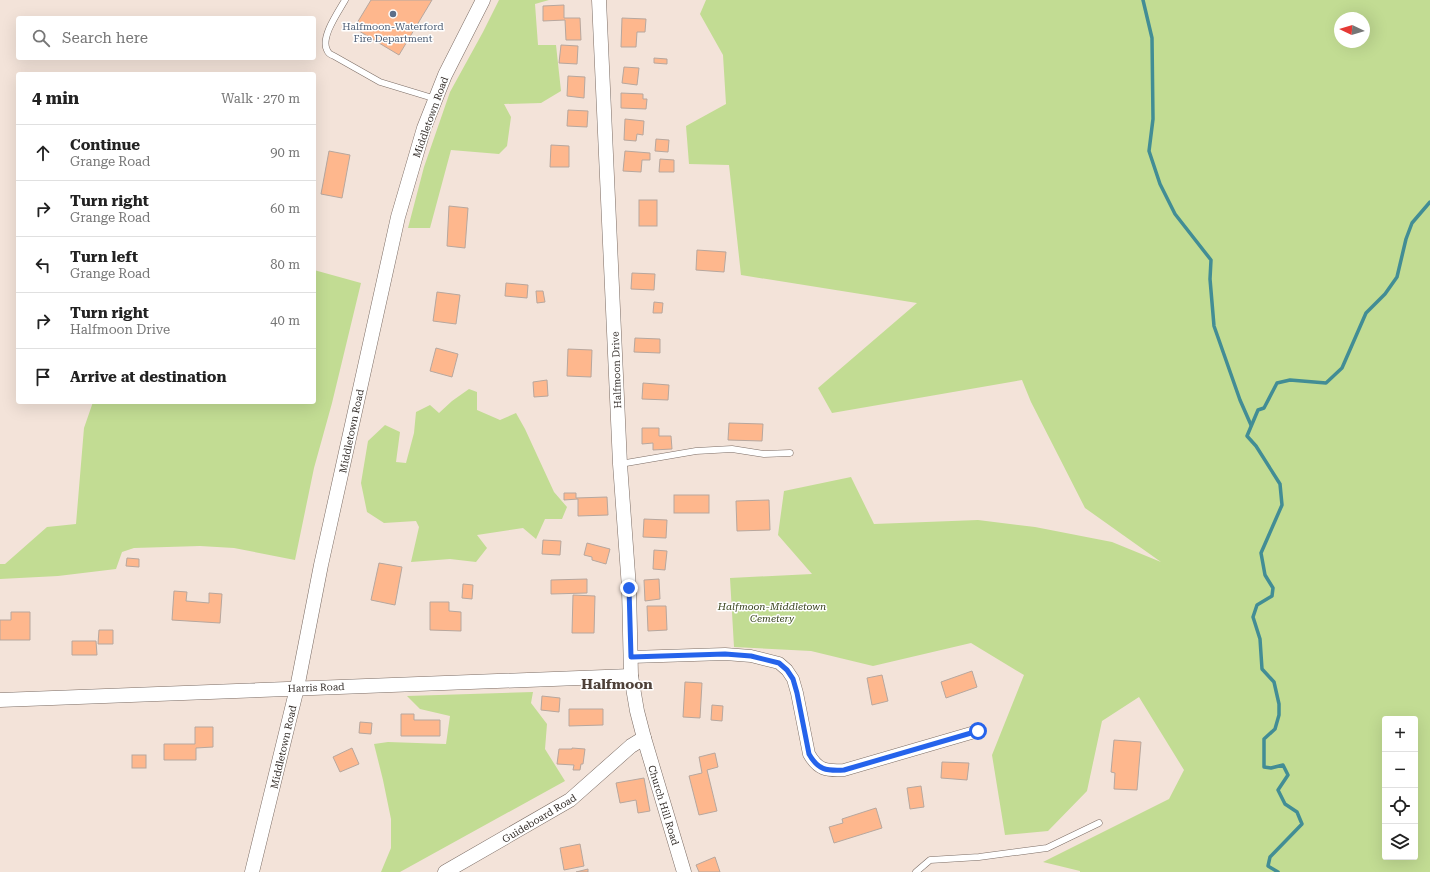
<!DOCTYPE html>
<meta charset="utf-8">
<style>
:root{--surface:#fff;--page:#f6f6f6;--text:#222;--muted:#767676;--line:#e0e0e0}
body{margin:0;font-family:"Roboto Serif",serif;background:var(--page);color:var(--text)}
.controls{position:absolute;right:12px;bottom:12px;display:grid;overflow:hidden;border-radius:4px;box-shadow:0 4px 16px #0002}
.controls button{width:36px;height:36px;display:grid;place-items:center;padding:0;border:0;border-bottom:1px solid var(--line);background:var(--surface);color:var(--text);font:20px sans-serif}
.compass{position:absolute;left:1334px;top:12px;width:36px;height:36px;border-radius:50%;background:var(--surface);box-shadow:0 4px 16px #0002;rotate:274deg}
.stop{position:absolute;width:12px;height:12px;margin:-9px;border:3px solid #2563eb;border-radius:50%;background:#fff}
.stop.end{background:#2563eb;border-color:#fff;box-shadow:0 1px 4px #0008}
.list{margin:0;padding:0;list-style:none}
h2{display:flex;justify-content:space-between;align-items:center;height:52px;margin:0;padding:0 16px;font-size:17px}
h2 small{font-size:13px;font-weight:400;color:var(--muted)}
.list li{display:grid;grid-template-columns:26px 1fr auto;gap:12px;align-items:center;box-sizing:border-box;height:56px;padding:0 16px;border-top:1px solid var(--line)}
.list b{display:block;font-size:15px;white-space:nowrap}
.list p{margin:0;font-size:13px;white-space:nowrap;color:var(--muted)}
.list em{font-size:13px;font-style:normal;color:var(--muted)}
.icon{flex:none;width:22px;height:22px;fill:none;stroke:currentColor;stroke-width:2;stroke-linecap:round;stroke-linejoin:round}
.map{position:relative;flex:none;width:1430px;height:872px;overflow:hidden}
.search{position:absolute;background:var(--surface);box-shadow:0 4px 16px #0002;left:16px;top:16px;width:300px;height:44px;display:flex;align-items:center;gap:10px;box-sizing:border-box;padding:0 14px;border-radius:4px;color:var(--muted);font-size:15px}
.panel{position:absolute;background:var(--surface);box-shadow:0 4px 16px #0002;left:16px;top:72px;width:300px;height:332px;border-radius:4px}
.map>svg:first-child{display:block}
.green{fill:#c2dc93;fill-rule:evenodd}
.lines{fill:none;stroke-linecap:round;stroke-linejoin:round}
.stream{stroke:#428d95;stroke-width:3.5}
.building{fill:#feb78d;stroke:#b7a79e}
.service-casing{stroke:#7b6c64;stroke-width:7}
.minor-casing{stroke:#7b6c64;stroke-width:13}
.tertiary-casing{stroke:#7b6c64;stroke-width:15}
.service{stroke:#fff;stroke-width:6}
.minor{stroke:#fff;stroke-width:12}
.tertiary{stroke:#fff;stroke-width:14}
.route{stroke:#2563eb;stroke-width:5}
.service-dot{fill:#5c6f8a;stroke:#fff;stroke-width:1.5}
.labels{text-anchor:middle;stroke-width:3;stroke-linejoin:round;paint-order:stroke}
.service-label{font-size:10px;fill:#4e5e75;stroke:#fff}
.street-label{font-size:10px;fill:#352f2b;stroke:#fff}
.park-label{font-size:10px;font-style:italic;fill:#36421b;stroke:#fff}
.district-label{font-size:14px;font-weight:bold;fill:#4e4139;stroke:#fff}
</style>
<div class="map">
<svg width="1430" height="872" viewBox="0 0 1430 872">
<rect width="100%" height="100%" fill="#f3e3d9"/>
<g class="green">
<polygon points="499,0 549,0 535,4 538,45 556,45 561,91 541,103 504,104 511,117 507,146 499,154 451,150 430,228 408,228 424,167 450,92 483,32"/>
<path d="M706 0H1430V872H1080V871L1043 862 1169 799 1184 770 1139 697 1102 721 1087 791 1048 831 1005 835 992 755 1024 675 971 643 873 666 811 651 734 647 730 578 812 574 778 535 784 491 851 477 874 524 978 520 1035 527 1112 542 1161 562 1085 508 1031 402 1022 380 832 413 818 388 917 303 741 275 729 165 689 164 686 126 726 104 723 55 700 14ZM1340 18H1364V42H1340ZM1385 719H1415V857H1385Z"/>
<polygon points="314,270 361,283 332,403 314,468 295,560 234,548 200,546 134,548 122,552 116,569 58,576 0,579 0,564 5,564 47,527 76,524 84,428 93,402 314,402"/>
<polygon points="469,389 477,392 477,410 500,420 516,413 525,429 554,492 567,507 562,519 545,519 536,539 523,528 477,535 487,548 476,562 450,559 411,562 419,527 416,521 384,523 367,512 361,483 368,441 385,425 400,432 396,462 406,463 414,433 416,412 430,405 439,413 452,401"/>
<polygon points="533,692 531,703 547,724 545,749 565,781 400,872 381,872 391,848 391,819 383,780 374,744 388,742 446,744 450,716 420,709 407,696"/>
</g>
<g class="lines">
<g class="stream">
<polyline points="1143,0 1152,38 1153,119 1149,151 1160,184 1175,214 1211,260 1210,279 1214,326 1240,400 1251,425"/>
<polyline points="1278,872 1268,866 1270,857 1302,824 1297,812 1285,804 1278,790 1288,775 1283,765 1271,768 1264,767 1264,739 1275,729 1279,715 1279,704 1274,682 1262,669 1260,639 1253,617 1257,605 1272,596 1273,588 1265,575 1261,553 1282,505 1280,484 1256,446 1247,436 1258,410 1264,408 1277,383 1290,380 1326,383 1342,368 1366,313 1385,294 1397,277 1406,239 1412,223 1430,202"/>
</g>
</g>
<g class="building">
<polygon points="371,0 432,0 399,55 354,28"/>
<polygon points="564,5 564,18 580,18 581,40 566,40 565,20 543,21 543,6"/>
<polygon points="622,18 646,19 645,32 637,32 636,47 621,47"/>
<polygon points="561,45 578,46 577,64 559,63"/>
<polygon points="654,58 667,59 667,64 654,63"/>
<polygon points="624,67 639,68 637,85 622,83"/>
<polygon points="568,76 585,77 584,98 567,96"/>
<polygon points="621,93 643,94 643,99 647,99 646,109 621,108"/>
<polygon points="568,110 588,111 587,127 567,126"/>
<polygon points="625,119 644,121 643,135 637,134 636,141 624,140"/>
<polygon points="656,139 669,140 668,152 655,151"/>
<polygon points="551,145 569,146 569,167 550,167"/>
<polygon points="329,151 350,155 342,198 321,194"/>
<polygon points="625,151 650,153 650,160 642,160 641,172 623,171"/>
<polygon points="660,159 674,160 674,172 659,172"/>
<rect x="639" y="200" width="18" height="26"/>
<polygon points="449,206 468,208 465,248 447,246"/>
<polygon points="697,250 726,252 724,272 696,270"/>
<polygon points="632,273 655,274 654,290 631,289"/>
<polygon points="506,283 528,285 527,298 505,296"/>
<polygon points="536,291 543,291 545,302 537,303"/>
<polygon points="437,292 460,295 456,324 433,321"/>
<polygon points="654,302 663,303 662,313 653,313"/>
<polygon points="635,338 660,339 660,353 634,352"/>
<polygon points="436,348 458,354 452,377 430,371"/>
<polygon points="568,349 592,350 591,377 567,376"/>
<polygon points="547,380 548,396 534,397 533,382"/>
<polygon points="643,383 669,385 668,400 642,399"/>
<polygon points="729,423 763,424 762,441 728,440"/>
<polygon points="642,428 659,428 659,436 671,436 672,449 653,450 653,443 642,444"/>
<polygon points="564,493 576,493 576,498 607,497 608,515 578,516 578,499 564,500"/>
<rect x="674" y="495" width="35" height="18"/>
<polygon points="769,500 770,530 737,531 736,501"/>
<polygon points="644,519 667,520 666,538 643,537"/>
<polygon points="543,540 561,541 560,555 542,554"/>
<polygon points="587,543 610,549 606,564 592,560 592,557 584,555"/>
<polygon points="654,550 667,551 665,570 653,569"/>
<polygon points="127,558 139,559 139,567 126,566"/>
<polygon points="379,563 402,567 395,605 371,600"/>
<polygon points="587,579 587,593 551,594 551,580"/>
<polygon points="659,579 660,599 645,601 644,580"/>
<polygon points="463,584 473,585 472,599 462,598"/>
<polygon points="174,591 187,592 186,601 209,603 209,593 222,594 220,623 172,620"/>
<polygon points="573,595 595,596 594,633 572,633"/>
<polygon points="430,602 449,602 449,611 461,612 461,631 430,630"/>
<polygon points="647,606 666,606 667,630 648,631"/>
<polygon points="11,612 30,612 30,640 0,640 0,620 11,620"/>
<polygon points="99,630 113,630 113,644 98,644"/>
<polygon points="72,641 96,641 97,655 72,655"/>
<polygon points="972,671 977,687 946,698 941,682"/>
<polygon points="882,675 888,701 872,705 867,678"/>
<polygon points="685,682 702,683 700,718 683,717"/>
<polygon points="542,696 560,698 559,712 541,710"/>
<polygon points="712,705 723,706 722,721 711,720"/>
<polygon points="569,709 603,709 603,725 569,726"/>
<polygon points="401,714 414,714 414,720 440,720 440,736 401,736"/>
<polygon points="360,722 372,723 371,734 359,733"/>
<polygon points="195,727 213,727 213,747 196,748 196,760 164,760 164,744 195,744"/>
<polygon points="1114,740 1141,742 1137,790 1114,789 1115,773 1111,772"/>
<polygon points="352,748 359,764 340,772 333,757"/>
<polygon points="572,748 585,749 583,764 581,764 580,770 573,770 574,765 557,764 559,749 572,749"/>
<polygon points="715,753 718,767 707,770 717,811 699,815 689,776 702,773 699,757"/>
<rect x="132" y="755" width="14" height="13"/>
<polygon points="942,762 969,763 967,780 941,778"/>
<polygon points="644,778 650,811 638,813 636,800 620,803 616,783"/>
<polygon points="921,786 924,807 910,809 907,788"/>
<polygon points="876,808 882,828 834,843 829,827 843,823 842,819"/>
<polygon points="580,844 584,866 564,870 560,848"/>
<polygon points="715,857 720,872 699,872 696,865"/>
<polygon points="588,869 588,872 576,872"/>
</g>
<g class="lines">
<defs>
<g id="service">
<path d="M345 0C339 11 320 37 327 50 328 53 331 55 334 56L380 82 436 99"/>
<polyline points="620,464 696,451 732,449 764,454 790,453"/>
<polyline points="916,872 930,860 979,857 1047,848 1099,823"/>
</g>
<path id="minor" d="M631 657 725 654 751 656 779 663 787 670 793 679 797 693 809 754C818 770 826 771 844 770L978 731"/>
<g id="tertiary">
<polyline points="599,0 620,464 629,588 631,676 637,711 644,738 684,872"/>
<polyline points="0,700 631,676"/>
<polyline points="252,872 297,688 321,565 398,217 424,128 445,75 483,0"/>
<polyline points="445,872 570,800 631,746 644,738"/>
</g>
</defs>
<use href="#service" class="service-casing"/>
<use href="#minor" class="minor-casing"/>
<use href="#tertiary" class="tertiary-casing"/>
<use href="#service" class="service"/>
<use href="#minor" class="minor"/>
<use href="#tertiary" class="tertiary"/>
</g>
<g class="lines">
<path class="route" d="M629 588 631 657 725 654 751 656 779 663 787 670 793 679 797 693 809 754C818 770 826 771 844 770L978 731"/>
</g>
<circle class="service-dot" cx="393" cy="14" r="4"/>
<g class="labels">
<g class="service-label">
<text x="393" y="30">Halfmoon-Waterford<tspan x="393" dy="12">Fire Department</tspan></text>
</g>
<g class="street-label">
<text transform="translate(430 117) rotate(-70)" y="4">Middletown Road</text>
<text transform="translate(616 370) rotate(-92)" y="4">Halfmoon Drive</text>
<text transform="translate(351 431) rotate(-78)" y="4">Middletown Road</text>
<text transform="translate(316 687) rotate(-2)" y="4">Harris Road</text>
<text transform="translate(283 747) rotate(-77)" y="4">Middletown Road</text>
<text transform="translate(664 805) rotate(73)" y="4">Church Hill Road</text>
<text transform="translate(539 818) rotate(-31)" y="4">Guideboard Road</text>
</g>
<g class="park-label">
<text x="772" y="610">Halfmoon-Middletown<tspan x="772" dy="12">Cemetery</tspan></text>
</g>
<g class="district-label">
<text x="617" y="689">Halfmoon</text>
</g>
</g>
</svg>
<div class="controls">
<button>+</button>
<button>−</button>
<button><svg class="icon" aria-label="locate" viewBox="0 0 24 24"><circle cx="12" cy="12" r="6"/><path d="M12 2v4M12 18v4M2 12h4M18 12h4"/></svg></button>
<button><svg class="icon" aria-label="layers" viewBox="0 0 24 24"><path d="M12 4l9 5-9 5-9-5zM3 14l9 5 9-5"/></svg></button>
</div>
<svg class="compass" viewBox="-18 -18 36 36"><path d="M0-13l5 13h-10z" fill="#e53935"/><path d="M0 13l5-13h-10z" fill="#767676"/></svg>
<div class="stop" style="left:978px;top:731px"></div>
<div class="stop end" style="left:629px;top:588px"></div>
<div class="search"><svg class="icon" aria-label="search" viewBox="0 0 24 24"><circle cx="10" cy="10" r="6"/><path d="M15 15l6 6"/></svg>Search here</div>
<section class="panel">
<h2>4 min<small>Walk · 270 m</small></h2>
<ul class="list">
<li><svg class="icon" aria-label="ahead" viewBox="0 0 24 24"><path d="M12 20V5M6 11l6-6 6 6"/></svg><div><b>Continue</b><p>Grange Road</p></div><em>90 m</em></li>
<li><svg class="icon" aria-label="right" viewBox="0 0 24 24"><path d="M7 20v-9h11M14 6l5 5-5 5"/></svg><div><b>Turn right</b><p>Grange Road</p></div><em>60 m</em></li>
<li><svg class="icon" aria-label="left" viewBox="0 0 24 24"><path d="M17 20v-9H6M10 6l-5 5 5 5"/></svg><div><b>Turn left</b><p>Grange Road</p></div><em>80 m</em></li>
<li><svg class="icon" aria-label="right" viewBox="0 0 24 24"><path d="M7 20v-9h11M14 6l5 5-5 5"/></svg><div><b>Turn right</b><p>Halfmoon Drive</p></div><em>40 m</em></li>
<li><svg class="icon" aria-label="arrive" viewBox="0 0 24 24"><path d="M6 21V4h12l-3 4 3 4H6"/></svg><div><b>Arrive at destination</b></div></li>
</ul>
</section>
</div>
